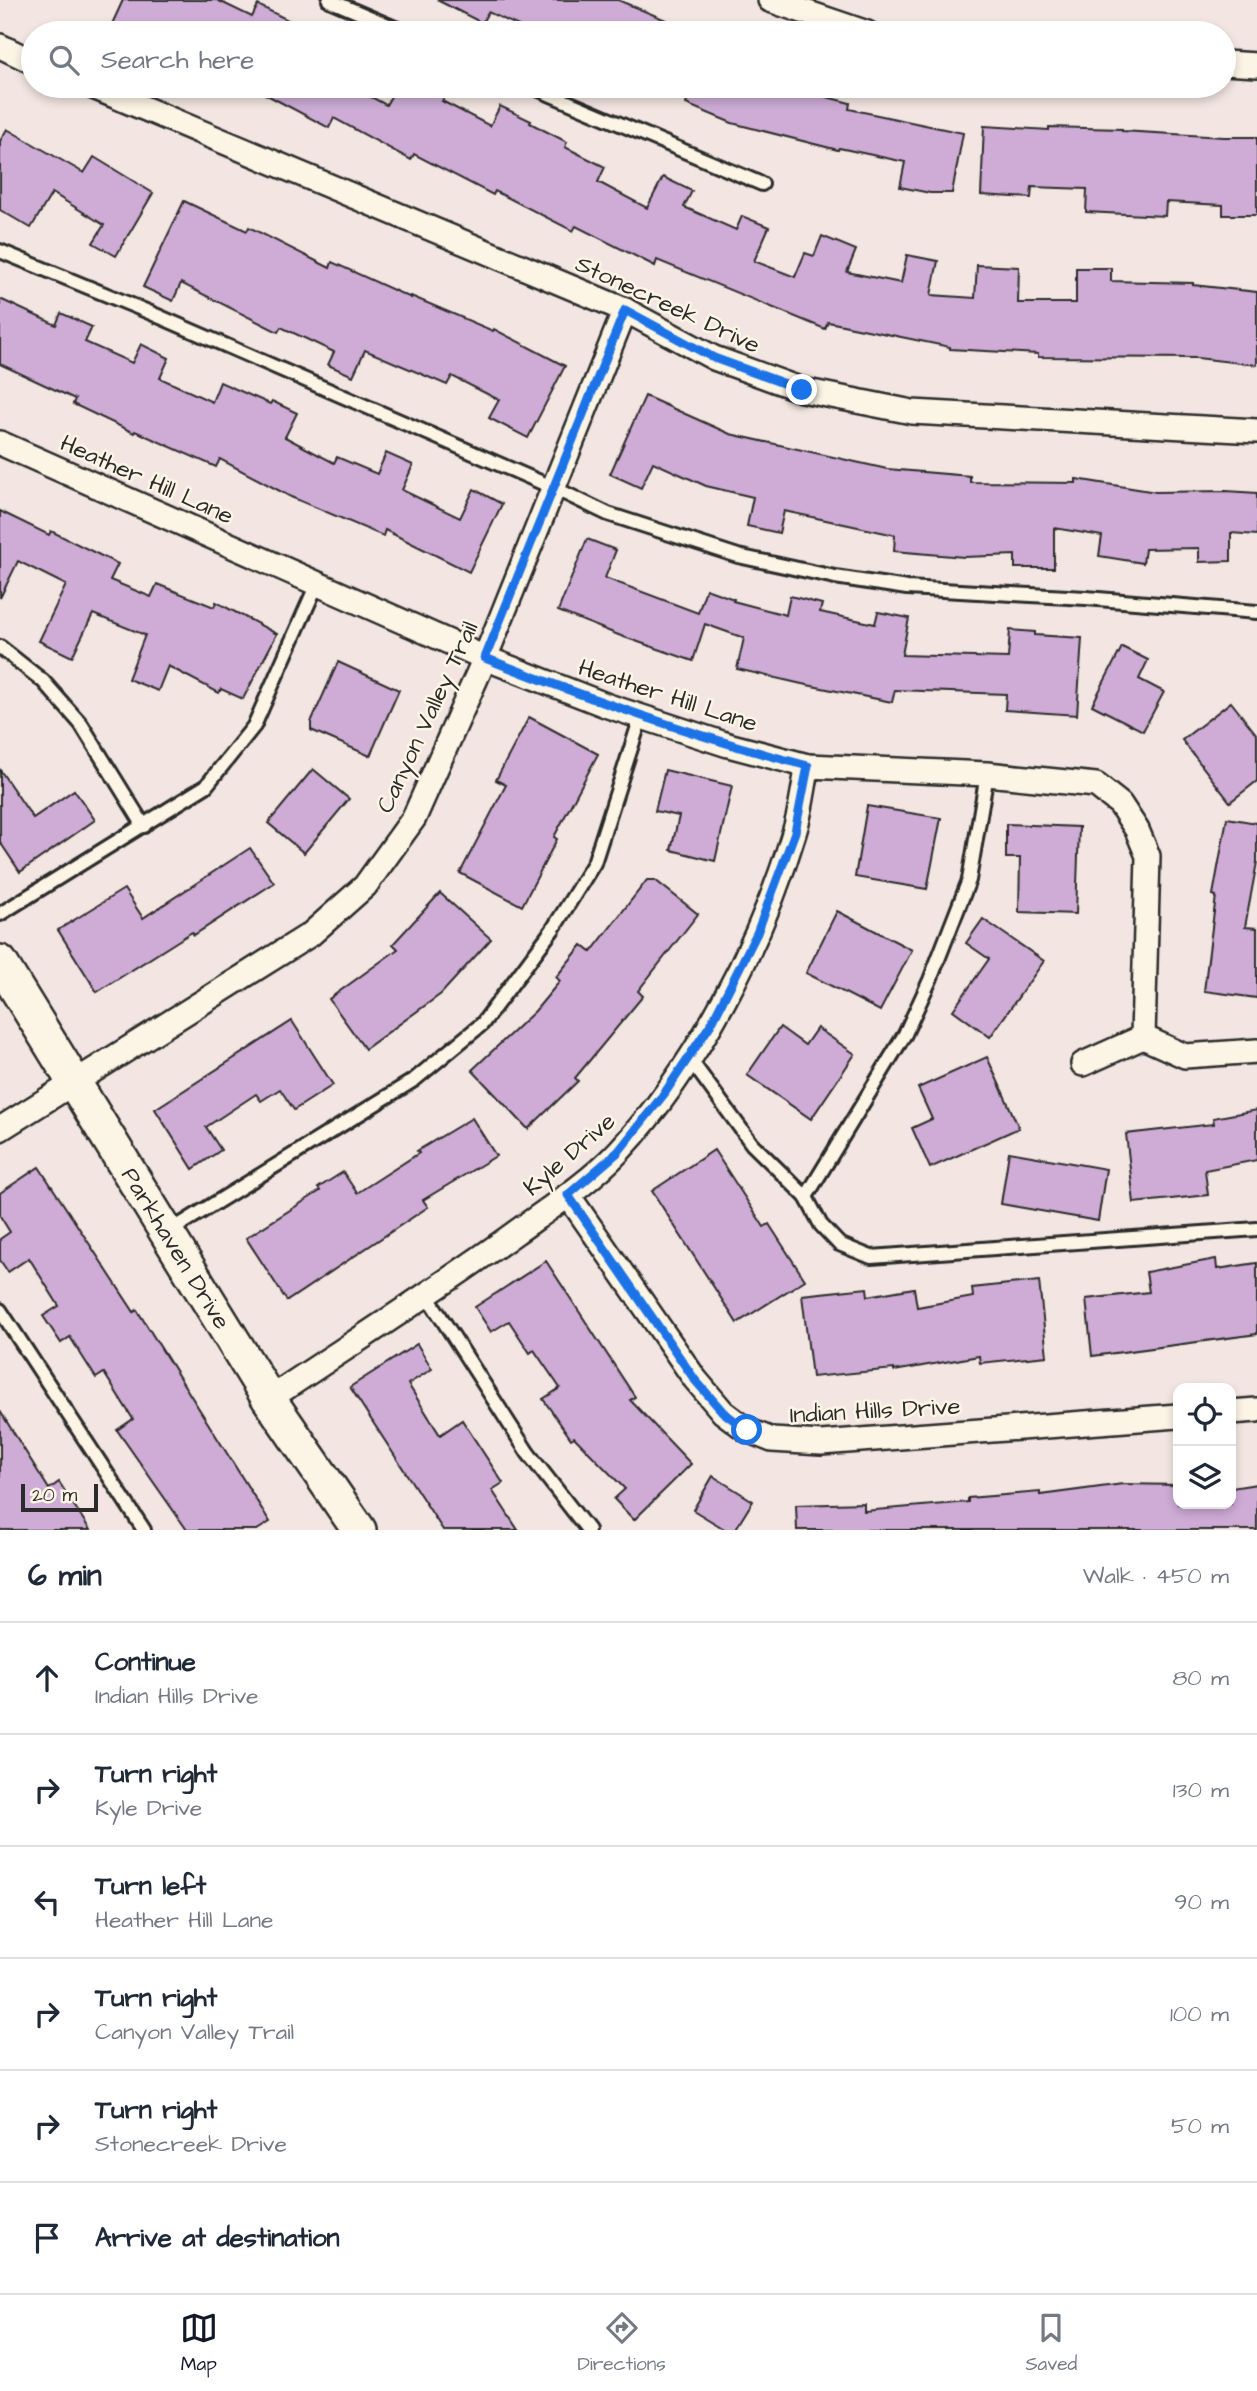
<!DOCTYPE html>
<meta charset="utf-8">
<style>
:root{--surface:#fff;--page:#f2f2f3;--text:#1f2937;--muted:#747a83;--line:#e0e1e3;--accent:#111827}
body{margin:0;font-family:"Architects Daughter",sans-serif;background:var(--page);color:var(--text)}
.controls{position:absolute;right:21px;bottom:21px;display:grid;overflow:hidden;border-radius:14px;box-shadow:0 4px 10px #0003}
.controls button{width:63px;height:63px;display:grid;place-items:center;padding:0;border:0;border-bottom:2px solid var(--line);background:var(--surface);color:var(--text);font:35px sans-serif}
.scale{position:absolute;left:21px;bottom:18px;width:77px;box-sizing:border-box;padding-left:7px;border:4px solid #2b2b2b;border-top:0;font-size:19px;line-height:24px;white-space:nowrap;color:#2b2b2b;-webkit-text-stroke:5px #fcf5e5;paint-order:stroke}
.stop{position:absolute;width:21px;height:21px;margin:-16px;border:5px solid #1a73e8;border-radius:50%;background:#fff}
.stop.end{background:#1a73e8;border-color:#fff;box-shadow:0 2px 7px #0008}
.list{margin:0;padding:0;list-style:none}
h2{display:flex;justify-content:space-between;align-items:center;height:91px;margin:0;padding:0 28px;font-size:30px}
h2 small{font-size:23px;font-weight:400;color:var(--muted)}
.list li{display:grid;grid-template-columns:46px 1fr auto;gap:21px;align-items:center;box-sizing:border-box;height:112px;padding:0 28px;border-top:2px solid var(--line)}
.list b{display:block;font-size:26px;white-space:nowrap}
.list p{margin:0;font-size:23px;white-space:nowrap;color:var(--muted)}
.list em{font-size:23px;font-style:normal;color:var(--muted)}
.icon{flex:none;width:38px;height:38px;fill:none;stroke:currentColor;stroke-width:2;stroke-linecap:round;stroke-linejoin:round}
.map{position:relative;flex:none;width:1257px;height:1530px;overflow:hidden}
.search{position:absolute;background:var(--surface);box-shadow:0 4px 10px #0003;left:21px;right:21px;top:21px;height:77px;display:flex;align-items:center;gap:18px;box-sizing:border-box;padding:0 24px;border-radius:38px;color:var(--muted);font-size:26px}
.sheet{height:763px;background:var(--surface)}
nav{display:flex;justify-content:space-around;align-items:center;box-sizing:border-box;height:98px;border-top:2px solid var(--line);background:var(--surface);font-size:19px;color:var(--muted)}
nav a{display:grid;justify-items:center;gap:4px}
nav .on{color:var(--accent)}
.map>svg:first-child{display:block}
.building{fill:#ceacd6;stroke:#2b2b2b;stroke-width:2}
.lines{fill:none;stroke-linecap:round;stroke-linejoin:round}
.lane-casing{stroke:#2b2b2b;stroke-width:18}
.street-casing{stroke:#2b2b2b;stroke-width:28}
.secondary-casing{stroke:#2b2b2b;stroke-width:38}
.lane{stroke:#fcf5e5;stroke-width:12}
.street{stroke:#fcf5e5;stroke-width:23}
.secondary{stroke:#fcf5e5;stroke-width:33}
.route{stroke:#1a73e8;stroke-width:9}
.labels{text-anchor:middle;stroke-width:5;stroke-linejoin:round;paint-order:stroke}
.street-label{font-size:24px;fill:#2b2b2b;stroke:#fcf5e5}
</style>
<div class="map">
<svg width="1257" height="1530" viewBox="0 0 1257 1530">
<rect width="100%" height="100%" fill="#f3e6e2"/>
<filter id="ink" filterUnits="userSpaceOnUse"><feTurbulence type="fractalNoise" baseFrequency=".0143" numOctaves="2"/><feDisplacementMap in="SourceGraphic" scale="14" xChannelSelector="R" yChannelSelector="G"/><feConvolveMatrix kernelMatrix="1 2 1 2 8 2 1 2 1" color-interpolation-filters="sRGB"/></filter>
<g filter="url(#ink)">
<g class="building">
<polygon points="123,0 217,0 252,17 258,5 314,33 131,33 112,24"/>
<polygon points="437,0 618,0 697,33 534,33 488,12 482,23"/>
<polygon points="250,86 351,86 386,105 397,86 451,86 442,101 490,126 500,106 531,121 530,123 567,142 565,147 605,167 598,182 647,208 663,177 692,191 684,207 736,230 742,216 769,227 754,261 795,277 805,253 814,256 822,236 856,250 847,272 901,283 907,255 938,261 931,295 975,298 977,265 1019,267 1018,303 1076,303 1076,268 1111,268 1111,281 1193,283 1193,285 1257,292 1257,365 1197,358 1038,357 1038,354 950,349 950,347 828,322 825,329 657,260 655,266 576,226 573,231 495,191 493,195 414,154 411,160 334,118 329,128"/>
<polygon points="693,86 784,86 850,103 849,109 963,133 952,193 930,193 900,187 905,162 839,148 838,150 732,123 686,104"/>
<polygon points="984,126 1049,130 1049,127 1122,129 1122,131 1224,137 1257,137 1257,215 1223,215 1223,205 1166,202 1165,216 1086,212 1087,189 1032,187 1031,198 981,195"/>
<polygon points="7,129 84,173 94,157 153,193 116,256 93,243 104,225 52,193 31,228 0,210 0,141"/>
<polygon points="184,201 247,231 249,227 330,268 332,262 411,298 411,296 493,331 494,329 565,366 528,438 489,418 499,400 452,376 447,385 365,350 353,376 328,365 334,352 281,327 278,332 181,283 173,301 143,287"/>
<polygon points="0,299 56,325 61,313 92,327 85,342 132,363 141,344 169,358 160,378 212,402 220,382 270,404 272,401 297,413 285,437 334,463 337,457 377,474 386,453 413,465 402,490 460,518 474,489 502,504 469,572 385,530 383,536 291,497 220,459 216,467 135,431 134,433 73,404 75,399 0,364"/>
<polygon points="645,396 730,434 887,469 970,476 970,482 1076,483 1076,479 1156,492 1226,491 1257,493 1257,535 1231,533 1231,561 1199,562 1199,548 1145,549 1143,563 1099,556 1102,536 1054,528 1054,568 1015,568 1015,555 964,557 894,551 895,535 784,511 779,533 747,526 753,497 706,486 653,462 641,488 610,474"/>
<polygon points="0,511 49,535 51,531 118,564 110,580 151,597 157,584 214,607 216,602 277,634 243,699 221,689 219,693 168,666 158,691 128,679 145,635 93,614 72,657 39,641 66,585 18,561 0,598"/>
<polygon points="587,539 616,550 605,578 698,613 706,589 734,599 733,601 786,615 790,596 822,604 820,612 875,624 878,612 909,618 902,655 1008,658 1010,630 1035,632 1035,635 1082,638 1077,715 1005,710 1006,694 895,690 892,702 802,684 737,669 744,638 705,624 693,661 621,636 558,611"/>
<polygon points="1122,647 1148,660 1139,679 1164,692 1143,731 1092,705"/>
<polygon points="338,662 399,690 370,756 311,730 311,722"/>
<polygon points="1231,702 1257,735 1257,781 1230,802 1182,740"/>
<polygon points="529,717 598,754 554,837 557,839 522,906 460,873 506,785 496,780"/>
<polygon points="313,769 349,799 304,853 268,823"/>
<polygon points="0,770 33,818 74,790 95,820 20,872 0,842"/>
<polygon points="665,770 732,786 715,861 671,850 679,816 655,811"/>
<polygon points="867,806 941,818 927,889 855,877"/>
<polygon points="1227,818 1257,823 1257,862 1245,927 1257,928 1257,998 1204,991 1216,896 1213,895"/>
<polygon points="1006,824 1079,827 1076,914 1019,912 1020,858 1006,858"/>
<polygon points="250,848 274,883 194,935 192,932 97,992 58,930 124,889 143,918"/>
<polygon points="647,880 655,880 698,914 638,991 643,996 575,1078 578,1081 528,1129 472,1070 535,1011 560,981 556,977 582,945 591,952"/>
<polygon points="440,893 491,939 441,994 365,1049 329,999 398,949 393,944"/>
<polygon points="837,911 912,950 880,1011 806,973"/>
<polygon points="983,919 1044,961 990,1037 953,1010 989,959 966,943"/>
<polygon points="292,1021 333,1085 294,1110 280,1089 261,1101 256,1094 206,1127 221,1150 193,1169 155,1109"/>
<polygon points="780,1027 805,1045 817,1028 855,1054 811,1119 747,1075"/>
<polygon points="987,1057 1019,1128 930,1168 912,1128 932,1119 918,1088"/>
<polygon points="1257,1110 1257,1160 1205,1170 1208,1195 1134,1203 1126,1134 1214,1124 1213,1118"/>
<polygon points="472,1118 496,1156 423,1200 428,1207 287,1301 246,1238 320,1191 318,1188 343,1172 357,1193 419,1153 417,1151"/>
<polygon points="714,1150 764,1227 769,1224 805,1280 737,1323 652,1191"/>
<polygon points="1009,1152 1106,1169 1098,1221 1001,1204"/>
<polygon points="39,1167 134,1312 137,1310 270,1522 257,1530 187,1530 117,1430 133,1419 104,1373 96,1378 70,1337 61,1343 43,1316 59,1306 29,1258 8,1272 0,1260 0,1239 10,1232 0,1216 0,1193"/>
<polygon points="1216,1259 1217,1269 1257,1263 1257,1334 1092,1356 1086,1299 1149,1292 1146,1272"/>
<polygon points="546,1261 635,1397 630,1400 691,1464 634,1520 614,1499 625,1489 574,1437 571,1439 543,1399 560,1388 534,1350 530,1353 509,1321 491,1332 475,1307"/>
<polygon points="1039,1281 1047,1356 980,1363 979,1356 894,1371 894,1369 812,1377 802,1295 867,1288 868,1296 914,1288 917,1307 973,1297 972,1288"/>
<polygon points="417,1344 432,1369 408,1384 440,1435 462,1420 503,1483 492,1490 518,1530 443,1530 350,1387"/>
<polygon points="0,1411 49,1489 59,1482 90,1530 0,1530"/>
<polygon points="713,1476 753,1501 735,1530 726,1530 693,1510"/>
<polygon points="1123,1484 1178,1485 1178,1504 1231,1504 1231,1488 1257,1484 1257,1530 797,1530 796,1505 864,1503 864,1511 968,1502 968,1498 1040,1492 1040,1495"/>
</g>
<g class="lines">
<defs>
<g id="lane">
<polyline points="329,0 407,33"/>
<polyline points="530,86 762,184"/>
<polyline points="0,251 151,313 554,488 608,514 738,556 835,577 907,588 1086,598 1257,612"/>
<polyline points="0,647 43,681 81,724 144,826"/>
<polyline points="0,914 206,786 254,726 317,584"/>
<polyline points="689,1058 752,1144 806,1197 821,1225 839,1244 871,1257 1257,1229"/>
<polyline points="806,1197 905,1034 930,980 969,880 987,774"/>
<polyline points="167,1233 414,1080 482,1024 553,929 594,863 641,717"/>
<polyline points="426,1294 528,1453 588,1530"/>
<polyline points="0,1310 144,1530"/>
</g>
<g id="street">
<polyline points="770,0 867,33"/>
<polyline points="0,46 33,62"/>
<polyline points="1224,63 1257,65"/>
<polyline points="91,86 625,310 714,358 802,390 912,412 1257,431"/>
<polyline points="0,443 485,658 608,706 728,745 808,766 987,774 1096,785 1120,804 1137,830 1148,856 1143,1037"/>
<polyline points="1083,1064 1143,1037 1185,1056 1257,1051"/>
<polyline points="0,1129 311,934 365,886 414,818 485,658 625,310"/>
<polyline points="568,1195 695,1379 723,1412 747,1430 772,1440 821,1443 1178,1416"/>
<path d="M269 1399C351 1344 435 1291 515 1233 550 1208 589 1183 619 1151 697 1067 761 943 794 833 801 812 803 788 808 766"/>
<polyline points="1231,1412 1257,1410"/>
</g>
<g id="secondary">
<path id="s1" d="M0 962 269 1399 359 1530"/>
</g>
</defs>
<use href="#lane" class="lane-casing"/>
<use href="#street" class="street-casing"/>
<use href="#secondary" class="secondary-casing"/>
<use href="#lane" class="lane"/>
<use href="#street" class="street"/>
<use href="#secondary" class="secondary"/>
</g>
</g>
<g class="lines" filter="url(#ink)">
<path class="route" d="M747 1430 723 1412 695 1380 568 1195 618 1152 664 1094 711 1024 757 933 795 832 808 766C696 737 592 700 485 658L625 310 714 358 802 390"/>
</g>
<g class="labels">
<g class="street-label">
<text transform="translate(668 304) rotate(25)" y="8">Stonecreek Drive</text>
<text transform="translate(147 479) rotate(24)" y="8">Heather Hill Lane</text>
<text transform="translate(668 695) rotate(18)" y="8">Heather Hill Lane</text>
<text transform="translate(427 717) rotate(-65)" y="8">Canyon Valley Trail</text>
<text transform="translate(569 1154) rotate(-41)" y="8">Kyle Drive</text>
<text dy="8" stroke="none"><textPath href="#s1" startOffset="336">Parkhaven Drive</textPath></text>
<text transform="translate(875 1410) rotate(-3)" y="8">Indian Hills Drive</text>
</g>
</g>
</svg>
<div class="controls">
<button><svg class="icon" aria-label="locate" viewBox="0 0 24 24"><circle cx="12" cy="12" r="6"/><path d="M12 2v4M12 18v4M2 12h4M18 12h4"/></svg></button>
<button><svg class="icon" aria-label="layers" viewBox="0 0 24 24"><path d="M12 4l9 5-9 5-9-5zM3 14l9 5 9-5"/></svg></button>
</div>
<div class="scale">20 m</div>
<div class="stop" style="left:747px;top:1430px"></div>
<div class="stop end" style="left:802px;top:390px"></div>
<div class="search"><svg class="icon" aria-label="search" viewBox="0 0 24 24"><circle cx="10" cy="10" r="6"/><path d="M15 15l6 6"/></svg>Search here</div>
</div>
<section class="sheet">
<h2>6 min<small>Walk · 450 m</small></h2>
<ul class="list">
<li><svg class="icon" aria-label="ahead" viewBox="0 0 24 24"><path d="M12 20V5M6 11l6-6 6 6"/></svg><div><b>Continue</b><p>Indian Hills Drive</p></div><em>80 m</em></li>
<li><svg class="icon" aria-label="right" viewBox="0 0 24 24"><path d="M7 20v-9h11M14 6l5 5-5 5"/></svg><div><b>Turn right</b><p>Kyle Drive</p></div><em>130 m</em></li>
<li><svg class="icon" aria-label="left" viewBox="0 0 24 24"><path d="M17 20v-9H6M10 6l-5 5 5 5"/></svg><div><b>Turn left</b><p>Heather Hill Lane</p></div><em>90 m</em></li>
<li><svg class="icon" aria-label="right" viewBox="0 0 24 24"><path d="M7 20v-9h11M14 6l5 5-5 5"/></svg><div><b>Turn right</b><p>Canyon Valley Trail</p></div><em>100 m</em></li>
<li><svg class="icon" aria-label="right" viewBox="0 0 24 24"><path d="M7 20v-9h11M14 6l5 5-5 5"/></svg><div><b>Turn right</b><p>Stonecreek Drive</p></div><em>50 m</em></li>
<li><svg class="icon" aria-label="arrive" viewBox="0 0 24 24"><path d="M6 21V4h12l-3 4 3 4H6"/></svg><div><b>Arrive at destination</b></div></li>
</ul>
</section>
<nav>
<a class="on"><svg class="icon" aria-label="map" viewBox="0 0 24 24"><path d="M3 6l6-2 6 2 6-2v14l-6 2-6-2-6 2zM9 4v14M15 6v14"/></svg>Map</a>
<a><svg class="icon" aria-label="directions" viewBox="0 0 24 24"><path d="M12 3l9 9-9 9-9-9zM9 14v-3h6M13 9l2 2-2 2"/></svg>Directions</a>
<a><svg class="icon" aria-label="saved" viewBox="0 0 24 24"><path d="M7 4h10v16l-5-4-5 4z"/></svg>Saved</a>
</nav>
